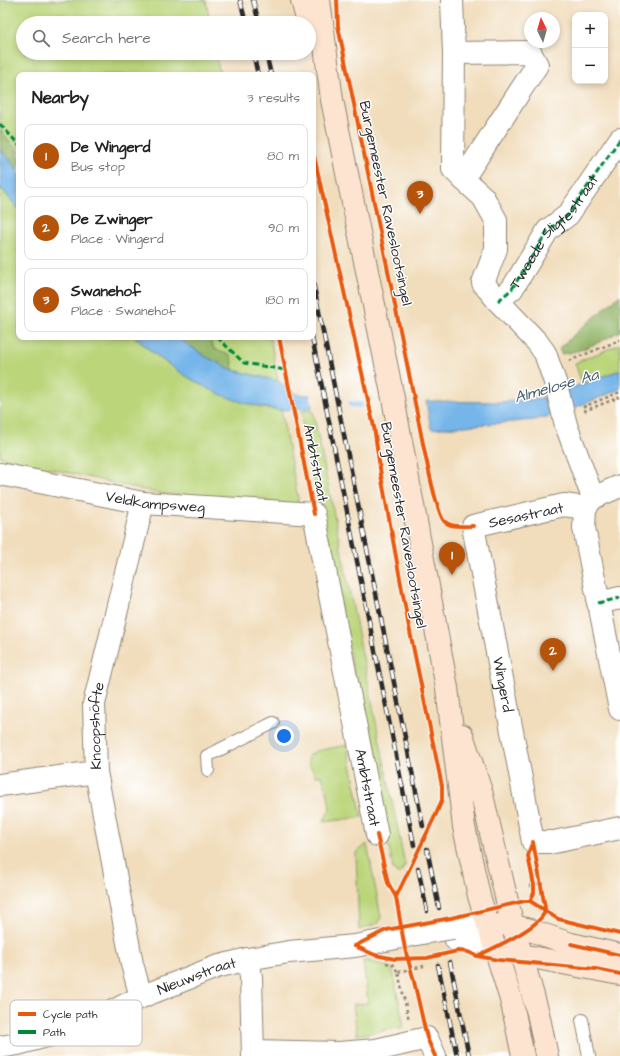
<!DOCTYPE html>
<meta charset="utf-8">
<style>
:root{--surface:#fff;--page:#f2f2f2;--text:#222;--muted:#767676;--line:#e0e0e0;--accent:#b45309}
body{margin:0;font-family:"Architects Daughter",sans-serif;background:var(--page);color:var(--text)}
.controls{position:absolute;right:12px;top:12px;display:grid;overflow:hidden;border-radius:8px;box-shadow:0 2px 6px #0003}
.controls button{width:36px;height:36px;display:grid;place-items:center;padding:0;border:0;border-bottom:1px solid var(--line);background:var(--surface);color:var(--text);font:20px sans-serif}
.compass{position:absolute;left:524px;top:12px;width:36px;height:36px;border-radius:50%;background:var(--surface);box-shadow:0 2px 6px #0003;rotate:355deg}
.you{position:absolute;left:284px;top:736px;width:14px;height:14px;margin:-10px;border:3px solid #fff;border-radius:50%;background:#1a73e8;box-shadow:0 0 0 6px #1a73e833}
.badge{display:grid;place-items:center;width:26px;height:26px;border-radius:50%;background:var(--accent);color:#fff;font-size:13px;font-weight:700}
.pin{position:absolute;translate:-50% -33px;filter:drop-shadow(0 1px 2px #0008)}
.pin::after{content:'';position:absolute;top:21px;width:14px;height:12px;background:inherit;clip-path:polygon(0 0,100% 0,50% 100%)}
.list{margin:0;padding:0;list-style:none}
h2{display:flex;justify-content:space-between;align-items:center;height:52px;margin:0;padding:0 16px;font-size:17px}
h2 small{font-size:13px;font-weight:400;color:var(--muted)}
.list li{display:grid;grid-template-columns:26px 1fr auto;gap:12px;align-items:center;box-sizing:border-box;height:64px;margin:0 8px 8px;padding:0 8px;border:1px solid var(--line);border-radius:8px}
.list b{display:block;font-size:15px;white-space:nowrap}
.list p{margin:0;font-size:13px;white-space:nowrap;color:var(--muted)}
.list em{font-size:13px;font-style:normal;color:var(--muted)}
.icon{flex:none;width:22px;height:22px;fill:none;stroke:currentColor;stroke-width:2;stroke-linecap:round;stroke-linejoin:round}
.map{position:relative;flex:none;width:620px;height:1056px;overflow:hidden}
.search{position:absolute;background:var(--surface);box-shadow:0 2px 6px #0003;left:16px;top:16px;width:300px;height:44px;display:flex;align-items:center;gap:10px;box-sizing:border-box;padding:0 14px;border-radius:22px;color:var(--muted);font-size:15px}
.panel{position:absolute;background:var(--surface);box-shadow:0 2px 6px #0003;left:16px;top:72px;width:300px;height:268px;border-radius:8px}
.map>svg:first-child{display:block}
.green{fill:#bbd57a;stroke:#738052}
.forest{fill:#94b66a;stroke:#60704a}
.water{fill:#75b5e9;stroke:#50708a}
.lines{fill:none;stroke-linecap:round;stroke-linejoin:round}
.stream{stroke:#75b5e9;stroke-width:6}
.lane-casing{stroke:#8e8474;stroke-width:14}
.street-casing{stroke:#8e8474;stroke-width:24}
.secondary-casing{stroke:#8e8474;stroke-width:24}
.path{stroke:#8e8474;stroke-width:2.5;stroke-dasharray:3 3;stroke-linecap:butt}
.lane{stroke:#fff;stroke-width:12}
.street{stroke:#fff;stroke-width:22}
.secondary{stroke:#fde4d1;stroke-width:22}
.rail-casing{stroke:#2b2b2b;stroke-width:4.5}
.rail{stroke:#fff;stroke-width:3;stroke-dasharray:9;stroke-linecap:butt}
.street-bridge-casing{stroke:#8e8474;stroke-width:24;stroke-linecap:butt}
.street-bridge{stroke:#fff;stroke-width:22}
.quiet{stroke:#00873e;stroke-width:3;stroke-dasharray:6 3;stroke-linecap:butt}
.cycleway-casing{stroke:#fff;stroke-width:6}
.cycleway{stroke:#e8590c;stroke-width:4}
.labels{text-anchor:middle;stroke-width:3;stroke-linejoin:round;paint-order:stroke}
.street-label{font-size:15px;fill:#2b2b2b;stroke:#fff}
.water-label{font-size:16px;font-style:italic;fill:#455b6e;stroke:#fff}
.key{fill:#fff;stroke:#bfbfbf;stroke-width:1}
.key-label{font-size:11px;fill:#2b2b2b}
</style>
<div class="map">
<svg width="620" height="1056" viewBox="0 0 620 1056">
<rect width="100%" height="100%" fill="#fff"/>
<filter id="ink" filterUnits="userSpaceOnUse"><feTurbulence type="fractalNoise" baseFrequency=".025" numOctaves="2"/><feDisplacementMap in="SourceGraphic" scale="8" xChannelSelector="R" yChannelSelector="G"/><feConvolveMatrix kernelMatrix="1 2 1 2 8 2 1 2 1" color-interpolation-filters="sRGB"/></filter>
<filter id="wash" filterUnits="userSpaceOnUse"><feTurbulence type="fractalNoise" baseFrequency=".012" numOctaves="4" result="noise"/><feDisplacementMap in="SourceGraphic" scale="16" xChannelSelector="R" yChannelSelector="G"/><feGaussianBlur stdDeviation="0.9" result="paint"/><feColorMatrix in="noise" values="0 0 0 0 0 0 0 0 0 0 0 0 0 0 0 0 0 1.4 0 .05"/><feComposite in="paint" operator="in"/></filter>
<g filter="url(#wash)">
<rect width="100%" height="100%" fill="#f1ddbc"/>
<g class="green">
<polygon points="0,0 206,0 210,23 23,23 23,53 216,53 220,75 19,75 19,153 0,130"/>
<polygon points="0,187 19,210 19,337 135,337 146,347 164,361 261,408 281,410 299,504 161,494 0,457"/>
<polygon points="209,337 270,337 278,381 233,370 231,357 214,349"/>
<polygon points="620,344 620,370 582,384 575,363"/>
<polygon points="301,411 313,411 405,865 401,872 398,875 393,869 391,858 302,421 304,419"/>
<polygon points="347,745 362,817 323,822 330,809 328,795 322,776 316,776 308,762 309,755 316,751"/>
<polygon points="367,844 381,917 379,923 359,930 356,853"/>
<polygon points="363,961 369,961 390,967 393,972 404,1027 357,1035 353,1004 368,1003"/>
</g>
<g class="forest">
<polygon points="0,130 19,153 19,171 0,149"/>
<path d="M620 295V331C602 341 582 352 561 354L559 348Z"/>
<polygon points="177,337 209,337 214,349 231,356 233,370 206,357"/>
</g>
<g class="water">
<polygon points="0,149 19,171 19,210 0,187"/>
<path d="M135 337H177L206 357 233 370 278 381 296 394 310 395 312 408C302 408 292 410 281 410 277 410 273 409 269 408 220 402 171 370 135 337Z"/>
<path d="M620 370V389C592 401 564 413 534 420L431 429 426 401 499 402 538 399 582 384Z"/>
</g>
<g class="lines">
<polyline class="stream" points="351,404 360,405"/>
</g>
</g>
<g filter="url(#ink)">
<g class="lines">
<defs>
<g id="lane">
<polyline points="208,770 207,756 273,723"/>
<polyline points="582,1020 589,1056"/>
</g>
<g id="street">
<polyline points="452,0 454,53 453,169 463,179"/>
<polyline points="454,53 530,52 537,65 463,179 483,197 496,220 496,249 483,283 498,301 537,342 545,353 556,385 566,425 593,498"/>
<path id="s1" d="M498 301 512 289 548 230 568 215 620 139"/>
<path id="s2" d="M0 474 143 503 314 514 377 835"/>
<path id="s3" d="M585 508 564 505 473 526 533 842H554L620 828"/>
<polyline points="585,508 584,528 620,709"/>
<polyline points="585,508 593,498 620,486"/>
<polyline points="598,603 620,598"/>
<polyline points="0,785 96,772"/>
<polyline points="453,928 487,921"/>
<polyline points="456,940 470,941 495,948"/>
<polyline points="248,959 251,977 253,1056"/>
<path id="s4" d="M141 997 132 964 96 772 94 704 143 503"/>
<path id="s5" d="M0 1047 18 1044 62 1032 95 1020 141 997 216 967 248 959 289 952 355 946 422 933"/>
<polyline points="254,1051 339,1053 376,1050 427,1038 435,1056"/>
</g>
<g id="secondary">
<polyline points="302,0 308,23"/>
<polyline points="319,0 332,100 392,393 447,688 464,827 479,896 512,1003 523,1056"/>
<polyline points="462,735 481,791 513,926 538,1013 547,1056"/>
<polyline points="502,924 527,929 571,944 620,955"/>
<polyline points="508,951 521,955 620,974"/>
</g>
</defs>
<use href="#lane" class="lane-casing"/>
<use href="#street" class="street-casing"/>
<use href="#secondary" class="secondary-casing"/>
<g class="path">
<polyline points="569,361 620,340"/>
<polyline points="583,407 620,392"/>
<polyline points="584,411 620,397"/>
<polyline points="529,886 544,883"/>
<polyline points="386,963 392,964 398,972 409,1020"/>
<polyline points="398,972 424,966"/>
</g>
<use href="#lane" class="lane"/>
<use href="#street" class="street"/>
<use href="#secondary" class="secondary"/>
<defs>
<g id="rail">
<polyline points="240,0 246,23"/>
<polyline points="253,0 259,23"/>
<polyline points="253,53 258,75"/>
<polyline points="266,53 271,75"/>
<polyline points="313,282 423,826"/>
<polyline points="312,337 414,845"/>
<polyline points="427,849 439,908"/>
<polyline points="418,868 427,911"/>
<polyline points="450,962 469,1056"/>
<polyline points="438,965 457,1056"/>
</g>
</defs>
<use href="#rail" class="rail-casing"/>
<use href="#rail" class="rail"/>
<defs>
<polyline id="street-bridge" points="422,933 453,928"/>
</defs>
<use href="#street-bridge" class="street-bridge-casing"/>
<use href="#street-bridge" class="street-bridge"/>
<g class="quiet">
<polyline points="0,124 19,145"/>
<polyline points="498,301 512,289 548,230 568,215 620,139"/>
<polyline points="217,337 244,363 285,370"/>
<polyline points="598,603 620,598"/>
</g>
<defs>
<g id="cycleway">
<path d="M337 0 338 26C364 155 391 284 417 413 420 429 436 513 444 521 451 528 464 526 473 526"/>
<polyline points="313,151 374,427 381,475 408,622 442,786 442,800 437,812 396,897"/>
<polyline points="279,337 314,514"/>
<polyline points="377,835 388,883 396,897 405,949 413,977 427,1038 435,1056"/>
<polyline points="530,901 534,893 534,885 528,856 531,846"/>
<polyline points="571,944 620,955"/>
<polyline points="355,946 386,930 451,918 525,901 530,901 558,919 620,934"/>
<polyline points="355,946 375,955 395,959 427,958 458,951 468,952 477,956 499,960 596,969 620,974"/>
<path d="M477 956C492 949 541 927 545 911 545 909 545 904 544 902L533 842"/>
</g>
</defs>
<use href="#cycleway" class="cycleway-casing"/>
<use href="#cycleway" class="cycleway"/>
</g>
</g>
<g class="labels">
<g class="street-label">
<text transform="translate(386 203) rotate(78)" y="5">Burgemeester Raveslootsingel</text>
<text dy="5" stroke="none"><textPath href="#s1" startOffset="90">Tweede Sligtestraat</textPath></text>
<text transform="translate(316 463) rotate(79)" y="5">Ambtstraat</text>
<text dy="5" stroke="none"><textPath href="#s2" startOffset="158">Veldkampsweg</textPath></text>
<text transform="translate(526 515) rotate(-12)" y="5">Sesastraat</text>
<text transform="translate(404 525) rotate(80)" y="5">Burgemeester Raveslootsingel</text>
<text dy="5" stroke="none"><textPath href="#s3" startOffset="276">Wingerd</textPath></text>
<text dy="5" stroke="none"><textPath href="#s4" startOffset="276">Knoopshöfte</textPath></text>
<text dy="5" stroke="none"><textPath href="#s2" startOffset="596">Ambtstraat</textPath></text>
<text dy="5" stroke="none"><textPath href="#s5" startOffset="210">Nieuwstraat</textPath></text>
</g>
<g class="water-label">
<text transform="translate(556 385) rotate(-16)" y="6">Almelose Aa</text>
</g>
</g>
<rect x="10" y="1000" width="132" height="46" rx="6" class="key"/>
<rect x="18" y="1012" width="18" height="4" fill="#e8590c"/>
<rect x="18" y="1030" width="18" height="4" fill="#00873e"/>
<g class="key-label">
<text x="43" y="1018">Cycle path</text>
<text x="43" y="1036">Path</text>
</g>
</svg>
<div class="controls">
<button>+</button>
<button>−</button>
</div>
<svg class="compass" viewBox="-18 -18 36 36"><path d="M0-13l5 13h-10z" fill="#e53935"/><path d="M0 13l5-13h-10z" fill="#767676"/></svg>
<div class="you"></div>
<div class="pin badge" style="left:452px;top:575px">1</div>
<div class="pin badge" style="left:553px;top:671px">2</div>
<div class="pin badge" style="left:420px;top:214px">3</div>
<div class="search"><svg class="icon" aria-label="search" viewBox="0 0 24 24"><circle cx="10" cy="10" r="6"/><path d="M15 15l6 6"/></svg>Search here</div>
<section class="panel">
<h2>Nearby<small>3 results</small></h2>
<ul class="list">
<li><span class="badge">1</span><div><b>De Wingerd</b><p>Bus stop</p></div><em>80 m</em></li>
<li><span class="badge">2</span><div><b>De Zwinger</b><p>Place · Wingerd</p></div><em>90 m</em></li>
<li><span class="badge">3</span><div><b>Swanehof</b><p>Place · Swanehof</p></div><em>180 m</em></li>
</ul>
</section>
</div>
